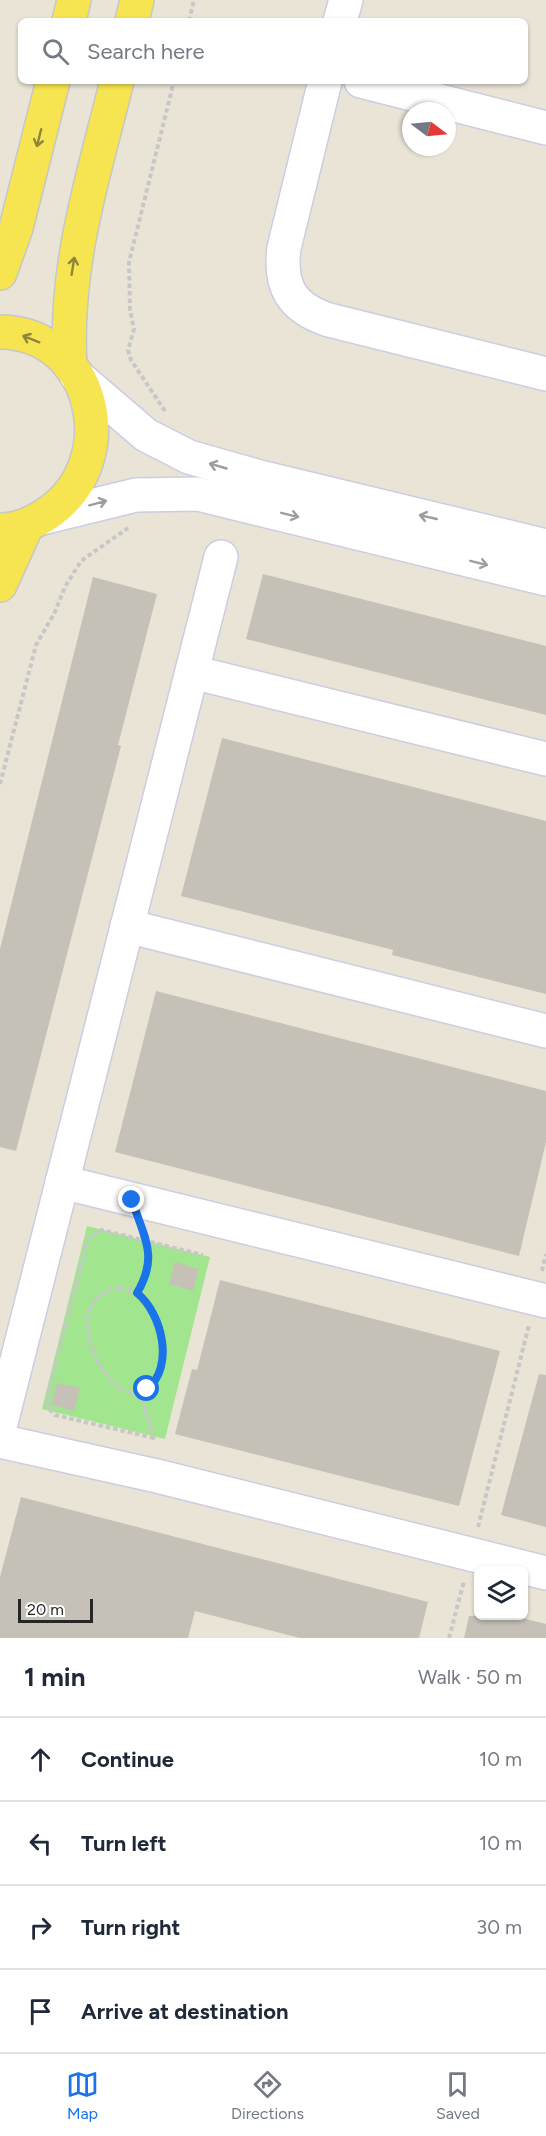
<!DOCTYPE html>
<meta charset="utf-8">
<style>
:root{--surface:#fff;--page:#f2f2f3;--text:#1f2937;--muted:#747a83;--line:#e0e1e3;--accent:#1a73e8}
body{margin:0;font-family:Figtree,sans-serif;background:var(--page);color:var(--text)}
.controls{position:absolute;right:18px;bottom:18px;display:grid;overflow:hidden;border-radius:9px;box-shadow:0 2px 4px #0004}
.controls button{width:54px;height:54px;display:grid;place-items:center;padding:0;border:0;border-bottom:2px solid var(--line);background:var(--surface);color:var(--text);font:30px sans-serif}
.compass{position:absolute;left:402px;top:102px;width:54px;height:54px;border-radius:50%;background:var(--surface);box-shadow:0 2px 4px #0004;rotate:106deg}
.scale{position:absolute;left:18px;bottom:15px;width:75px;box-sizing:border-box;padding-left:6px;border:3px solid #262626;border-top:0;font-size:16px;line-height:21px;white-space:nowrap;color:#262626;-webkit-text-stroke:4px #fff;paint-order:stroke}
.stop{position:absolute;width:18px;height:18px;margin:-14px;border:4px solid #1a73e8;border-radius:50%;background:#fff}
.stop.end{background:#1a73e8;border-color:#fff;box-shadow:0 2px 6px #0008}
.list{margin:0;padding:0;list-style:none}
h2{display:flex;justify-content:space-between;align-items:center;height:78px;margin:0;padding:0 24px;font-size:26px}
h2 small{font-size:20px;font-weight:400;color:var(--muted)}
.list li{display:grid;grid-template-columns:39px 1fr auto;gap:18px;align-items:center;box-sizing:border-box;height:84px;padding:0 24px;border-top:2px solid var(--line)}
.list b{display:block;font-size:22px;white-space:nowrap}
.list em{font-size:20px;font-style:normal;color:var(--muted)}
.icon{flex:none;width:33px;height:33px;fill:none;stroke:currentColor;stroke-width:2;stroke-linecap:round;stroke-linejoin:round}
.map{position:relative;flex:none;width:546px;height:1638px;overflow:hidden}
.search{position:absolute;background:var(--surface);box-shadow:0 2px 4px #0004;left:18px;right:18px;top:18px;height:66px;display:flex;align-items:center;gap:15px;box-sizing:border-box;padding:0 21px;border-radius:9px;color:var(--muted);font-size:22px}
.sheet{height:414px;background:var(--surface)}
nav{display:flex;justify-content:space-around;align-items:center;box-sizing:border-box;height:84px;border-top:2px solid var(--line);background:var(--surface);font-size:16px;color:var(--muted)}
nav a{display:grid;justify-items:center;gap:3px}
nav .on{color:var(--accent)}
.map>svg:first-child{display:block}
.green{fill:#a1e58f}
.building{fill:#c5c1b7}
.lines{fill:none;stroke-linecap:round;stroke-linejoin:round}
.minor-casing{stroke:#cccde1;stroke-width:36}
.major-casing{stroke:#c7c7c7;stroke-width:36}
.path{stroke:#c7c7c7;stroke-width:4;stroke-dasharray:4.5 3;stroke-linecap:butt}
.minor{stroke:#fff;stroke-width:33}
.major{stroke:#f6e550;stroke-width:33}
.oneway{stroke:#8e863b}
.oneway2{stroke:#9d9d9d}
.route{stroke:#1a73e8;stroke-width:8}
</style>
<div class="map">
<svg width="546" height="1638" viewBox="0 0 546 1638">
<rect width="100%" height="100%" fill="#eae4d7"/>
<polygon class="green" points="87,1226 210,1257 165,1439 42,1409"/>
<g class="building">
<polygon points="263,574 546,646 546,715 246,639"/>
<polygon points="93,577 157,594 118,745 121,746 16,1151 0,1147 0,949"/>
<polygon points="222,738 546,821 546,994 392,955 393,950 181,896"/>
<polygon points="156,991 546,1091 546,1142 519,1256 115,1152"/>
<polygon points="175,1262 199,1269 193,1291 169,1284"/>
<polygon points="220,1280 500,1351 459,1506 175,1434 192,1369 197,1370"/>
<polygon points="539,1374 546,1375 546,1527 501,1515"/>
<polygon points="57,1383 80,1388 74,1411 51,1405"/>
<polygon points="21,1497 428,1602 419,1638 300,1638 195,1611 188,1638 0,1638 0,1577"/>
<polygon points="469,1616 514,1616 546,1624 546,1638 464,1638"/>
</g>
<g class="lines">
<defs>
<g id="minor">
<polyline points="340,21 346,0"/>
<path d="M325 81 284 248C279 287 292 308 329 320L546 374"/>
<polyline points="361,81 546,128"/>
<polyline points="76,375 146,435 189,457 260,477 546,546"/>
<polyline points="42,518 136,495 198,494 546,579"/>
<polyline points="192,672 546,759"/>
<polyline points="127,926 546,1031"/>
<polyline points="62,1182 546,1301"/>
<polyline points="0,1427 221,557"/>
<polyline points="0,1441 157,1476 546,1573"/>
</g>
<g id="major">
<polyline points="69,21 74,0"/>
<polyline points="132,21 137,0"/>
<polyline points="0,273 16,228 53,81"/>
<path d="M0 332C95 333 123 458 51 511 36 522 19 530 0 530"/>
<path d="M70 366C64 265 93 178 117 81"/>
<polyline points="0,585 27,525"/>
</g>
</defs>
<use href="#minor" class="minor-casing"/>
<use href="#major" class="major-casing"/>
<g class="path">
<polyline points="189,21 194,0"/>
<polyline points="165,411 131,360 128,350 134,329 130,310 129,262 174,81"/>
<polyline points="0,784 36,645 54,614 65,587 81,561 128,528"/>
<polyline points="542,1271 546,1254"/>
<path d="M120 1288C157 1293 175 1353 154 1382 119 1433 45 1296 120 1288Z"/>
<path d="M137 1293C150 1270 151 1257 142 1232"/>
<polyline points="140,1392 154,1440"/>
<polyline points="154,1438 55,1415 47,1407 47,1397 88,1239 102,1230 203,1255"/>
<polyline points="478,1527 529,1325"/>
<polyline points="449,1638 464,1581"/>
</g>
<use href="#minor" class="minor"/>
<use href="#major" class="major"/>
</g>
<defs><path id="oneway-shaft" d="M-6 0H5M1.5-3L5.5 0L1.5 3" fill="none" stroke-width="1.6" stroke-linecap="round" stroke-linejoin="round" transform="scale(1.5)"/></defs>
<g class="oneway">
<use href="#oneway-shaft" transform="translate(39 138) rotate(104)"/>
<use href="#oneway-shaft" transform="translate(73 266) rotate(-81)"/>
<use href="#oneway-shaft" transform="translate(31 339) rotate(-158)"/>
</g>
<g class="oneway2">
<use href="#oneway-shaft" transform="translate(218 466) rotate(-164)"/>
<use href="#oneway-shaft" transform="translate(98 503) rotate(-15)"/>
<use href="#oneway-shaft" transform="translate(290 515) rotate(14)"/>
<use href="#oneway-shaft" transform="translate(428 517) rotate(-167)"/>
<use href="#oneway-shaft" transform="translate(479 563) rotate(14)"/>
</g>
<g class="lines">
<path class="route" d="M132 1200C144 1238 159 1256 137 1293 162 1313 175 1367 147 1389"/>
</g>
</svg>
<div class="controls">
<button><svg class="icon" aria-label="layers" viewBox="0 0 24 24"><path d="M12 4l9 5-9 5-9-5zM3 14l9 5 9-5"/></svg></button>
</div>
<svg class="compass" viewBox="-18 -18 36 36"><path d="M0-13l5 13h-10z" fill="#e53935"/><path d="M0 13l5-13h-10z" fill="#747a83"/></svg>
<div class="scale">20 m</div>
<div class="stop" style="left:147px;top:1389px"></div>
<div class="stop end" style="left:132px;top:1200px"></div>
<div class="search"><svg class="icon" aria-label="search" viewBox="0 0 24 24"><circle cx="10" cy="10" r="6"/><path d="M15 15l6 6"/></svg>Search here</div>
</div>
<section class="sheet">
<h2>1 min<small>Walk · 50 m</small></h2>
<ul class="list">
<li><svg class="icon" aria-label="ahead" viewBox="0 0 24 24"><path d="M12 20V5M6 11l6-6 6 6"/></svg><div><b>Continue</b></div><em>10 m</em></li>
<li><svg class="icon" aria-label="left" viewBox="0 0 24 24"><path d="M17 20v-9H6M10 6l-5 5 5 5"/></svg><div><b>Turn left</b></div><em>10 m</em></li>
<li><svg class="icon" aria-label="right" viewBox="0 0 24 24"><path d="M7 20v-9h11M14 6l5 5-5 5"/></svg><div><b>Turn right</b></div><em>30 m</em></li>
<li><svg class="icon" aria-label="arrive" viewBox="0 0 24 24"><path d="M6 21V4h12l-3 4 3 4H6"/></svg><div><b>Arrive at destination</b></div></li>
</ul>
</section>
<nav>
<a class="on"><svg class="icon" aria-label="map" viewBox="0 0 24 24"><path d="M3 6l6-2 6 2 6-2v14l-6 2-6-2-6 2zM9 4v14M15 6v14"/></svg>Map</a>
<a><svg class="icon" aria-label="directions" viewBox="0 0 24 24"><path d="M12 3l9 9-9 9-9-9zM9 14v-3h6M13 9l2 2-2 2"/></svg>Directions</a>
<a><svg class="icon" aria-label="saved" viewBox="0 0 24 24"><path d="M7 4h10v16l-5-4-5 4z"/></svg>Saved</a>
</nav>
